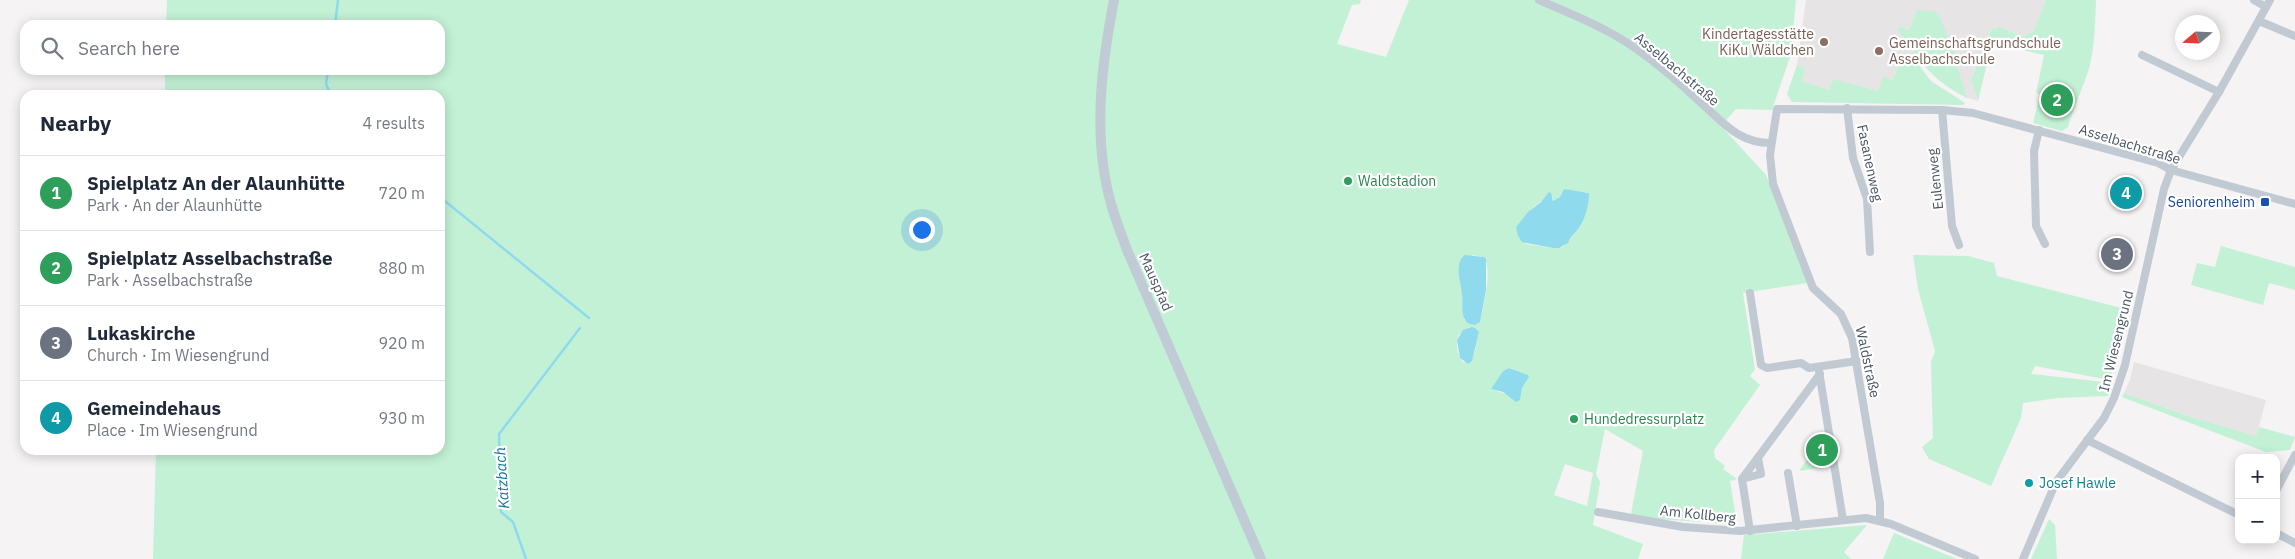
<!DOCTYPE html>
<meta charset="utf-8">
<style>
:root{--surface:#fff;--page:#f6f6f7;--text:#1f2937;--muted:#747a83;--line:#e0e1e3;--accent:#1a73e8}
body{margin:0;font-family:"IBM Plex Sans",sans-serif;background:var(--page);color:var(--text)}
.controls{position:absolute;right:15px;bottom:15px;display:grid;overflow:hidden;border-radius:10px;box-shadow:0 2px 12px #0003}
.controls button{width:45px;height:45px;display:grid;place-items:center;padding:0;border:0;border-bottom:1px solid var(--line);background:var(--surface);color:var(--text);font:25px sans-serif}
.compass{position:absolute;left:2175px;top:15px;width:45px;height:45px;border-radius:50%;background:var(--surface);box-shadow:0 2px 12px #0003;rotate:251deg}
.you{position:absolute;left:921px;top:229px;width:18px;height:18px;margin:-12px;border:4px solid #fff;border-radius:50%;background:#1a73e8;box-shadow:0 0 0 8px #1a73e833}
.badge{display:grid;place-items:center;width:32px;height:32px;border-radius:50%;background:var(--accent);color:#fff;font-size:16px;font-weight:700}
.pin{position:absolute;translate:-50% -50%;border:2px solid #fff;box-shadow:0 1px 5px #0006}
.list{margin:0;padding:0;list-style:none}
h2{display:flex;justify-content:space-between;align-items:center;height:65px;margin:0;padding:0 20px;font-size:21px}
h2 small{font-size:16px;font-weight:400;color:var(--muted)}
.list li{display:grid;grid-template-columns:32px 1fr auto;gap:15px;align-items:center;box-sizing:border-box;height:75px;padding:0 20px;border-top:1px solid var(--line)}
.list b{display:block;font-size:19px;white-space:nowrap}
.list p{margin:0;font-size:16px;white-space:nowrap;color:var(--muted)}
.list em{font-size:16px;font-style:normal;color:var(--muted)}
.icon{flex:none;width:28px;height:28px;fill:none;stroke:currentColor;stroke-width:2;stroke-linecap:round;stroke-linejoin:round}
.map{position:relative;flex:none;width:2295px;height:559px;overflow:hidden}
.search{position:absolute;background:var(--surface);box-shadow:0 2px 12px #0003;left:20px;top:20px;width:425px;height:55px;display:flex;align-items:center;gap:12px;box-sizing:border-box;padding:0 18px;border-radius:15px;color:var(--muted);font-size:19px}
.panel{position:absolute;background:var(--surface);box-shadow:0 2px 12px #0003;left:20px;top:90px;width:425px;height:365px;border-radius:15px}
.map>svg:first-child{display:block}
.education{fill:#e6e4e5}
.green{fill:#c3f1d5;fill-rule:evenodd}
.water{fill:#90daee}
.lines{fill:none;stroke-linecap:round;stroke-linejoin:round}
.stream{stroke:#90daee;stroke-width:2.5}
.street{stroke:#c1cad2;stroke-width:8}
.secondary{stroke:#c1cbd6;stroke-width:10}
.education-dot{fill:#8d6e63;stroke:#fff;stroke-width:2}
.leisure-dot{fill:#2e9e5b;stroke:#fff;stroke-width:2}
.transit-dot{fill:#1a4fb4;stroke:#fff;stroke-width:2}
.culture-dot{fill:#0f9aa8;stroke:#fff;stroke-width:2}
.labels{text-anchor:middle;stroke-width:4.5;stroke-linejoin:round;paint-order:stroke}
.education-label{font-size:14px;fill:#785e54;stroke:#fff;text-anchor:end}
.street-label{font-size:14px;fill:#4a5661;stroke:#fff}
.leisure-label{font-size:14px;fill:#27864d;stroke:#fff;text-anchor:start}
.transit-label{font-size:14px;fill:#164399;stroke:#fff;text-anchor:end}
.culture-label{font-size:14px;fill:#0d838f;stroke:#fff;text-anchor:start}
.water-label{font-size:15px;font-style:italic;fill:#0c7c9b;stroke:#fff}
</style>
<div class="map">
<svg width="2295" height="559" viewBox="0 0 2295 559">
<rect width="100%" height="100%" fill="#f5f3f3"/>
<g class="education">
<polygon points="1806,0 2046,0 2033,32 2023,36 1997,26 1996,29 1992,27 1971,80 1978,101 1967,98 1956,69 1955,60 1957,59 1925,12 1917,11 1909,30 1899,26 1898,28 1915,54 1904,56 1892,80 1878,91 1833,79 1829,90 1802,81 1805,68 1797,65"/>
<polygon points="2134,362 2266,400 2256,437 2194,418 2124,393 2130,380"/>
</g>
<g class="green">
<path d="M167 0H1361L1360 4 1352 5 1337 44 1386 57 1409 0H1796L1791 54 1772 110 1736 109 1721 126 1766 175 1807 283 1743 293 1755 369 1750 376 1760 385 1714 450 1715 458 1725 466 1723 469 1737 479 1730 481 1737 524 1655 519 1631 514 1643 451 1605 429 1596 474 1600 482 1593 525 1643 544 1638 559H153L156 450H440V95H165V70H440V25H166ZM1564 189 1580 193 1588 192C1588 216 1578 231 1563 247L1553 248 1526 244 1516 227C1526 216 1537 199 1552 197L1554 201 1560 197ZM1472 255 1484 257C1493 270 1483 306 1480 322L1464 320 1461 281ZM1479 332 1474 355 1464 363C1457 356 1455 344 1459 334ZM1510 368 1529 376 1522 388 1520 399 1491 389 1503 371ZM1565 464 1593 473 1587 506 1554 495Z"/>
<path d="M2046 0H2096C2095 22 2095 44 2090 65 2084 86 2074 106 2068 127L2062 131 2033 123 2040 94 2036 93 2044 55 1992 43 1978 101 1971 80 1992 27 1996 29 1997 26 2023 36 2033 32Z"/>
<path d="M1917 10 1934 11 1940 18 1957 58 1955 60 1967 98C1927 77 1924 64 1898 30L1899 26 1909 30Z"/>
<polygon points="1904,56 1912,56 1931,81 1965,103 1963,105 1792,102 1787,94 1797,65 1805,68 1802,81 1829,90 1833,79 1878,91 1883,77 1892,80"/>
<polygon points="2221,246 2295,267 2295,290 2269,283 2263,305 2191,285 2197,263 2215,267"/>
<polygon points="1913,255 1968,256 1994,263 1997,276 2125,309 2110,380 2035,366 2031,374 2113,383 2108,396 2057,398 2023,403 2021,418 1991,486 1929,459 1922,447 1933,438 1931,362 1935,351 1918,289"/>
<polygon points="2124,393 2194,418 2256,436 2259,427 2295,437 2290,450 2266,452 2122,397"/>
<polygon points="1826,434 1831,466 1799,471"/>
<polygon points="2049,519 2055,525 2057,559 2031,559"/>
<polygon points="1867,525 1844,552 1851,559 1741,559 1744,535"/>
<polygon points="1894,533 1957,559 1883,559"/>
</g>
<g class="water">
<path d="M1564 189 1589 193C1589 204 1586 216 1580 226 1576 233 1571 235 1568 243L1559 248H1553L1522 242 1518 236 1516 227 1528 212 1541 202 1549 192 1551 193 1553 201 1560 197Z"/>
<path d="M1465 255 1484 257 1486 259V290L1480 322 1475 325C1471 324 1467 324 1465 320 1461 313 1463 304 1462 296 1462 284 1453 264 1465 255Z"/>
<polygon points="1472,327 1475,328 1479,332 1472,361 1468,364 1460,358 1457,340 1463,330"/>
<polygon points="1509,368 1528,375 1529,377 1522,388 1520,400 1516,402 1503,392 1491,389 1503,371"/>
</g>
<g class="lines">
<g class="stream">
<polyline points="335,25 338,0"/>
<polyline points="328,70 326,84 331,95"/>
<polyline points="440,197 589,318"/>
<polyline points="526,559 513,522 501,512 499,434 580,328"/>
</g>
<g class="street">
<path d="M1539 0C1571 14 1605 27 1635 48 1658 64 1680 83 1700 102 1723 122 1738 143 1771 143"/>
<polyline points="2254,0 2266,7"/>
<polyline points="2259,21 2295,36"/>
<polyline points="2142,55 2219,92"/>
<polyline points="1847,108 1853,158 1867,199 1870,252"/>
<polyline points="1942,110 1952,226 1959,245"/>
<polyline points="2039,130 2034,151 2036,226 2045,244"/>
<polyline points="1750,293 1761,365 1767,368 1801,363 1809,368 1857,361"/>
<polyline points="1819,371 1843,520"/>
<polyline points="2087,440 2239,515"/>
<polyline points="1788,473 1797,526"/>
<polyline points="1742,479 1761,474 1758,458"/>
<polyline points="2276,491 2295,455"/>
<polyline points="1598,512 1683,527 1740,531 1866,518 1891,524 1975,559"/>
<polyline points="1880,521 1880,503 1852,338 1841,314 1813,288 1773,184 1770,155 1777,109 1942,110 1973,113 2158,163 2171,170 2295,204"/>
<polyline points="1750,531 1742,479 1820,374"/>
<polyline points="2276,533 2295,543"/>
<polyline points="2023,559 2056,482 2104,418 2114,398 2125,365 2164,189 2171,170 2219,92 2270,0"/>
</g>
<path class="secondary" d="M1114 0C1101 67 1092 140 1112 207 1116 221 1122 236 1127 250L1261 559"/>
</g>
<g class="education-dot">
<circle cx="1824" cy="42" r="5"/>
<circle cx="1879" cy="51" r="5"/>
</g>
<g class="leisure-dot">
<circle cx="1348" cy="181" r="5"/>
<circle cx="1574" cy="419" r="5"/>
</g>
<rect class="transit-dot" x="2260" y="197" width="10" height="10" rx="2.5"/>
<circle class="culture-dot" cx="2029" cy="483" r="5"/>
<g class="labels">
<g class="education-label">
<text x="1814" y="39">Kindertagesstätte<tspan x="1814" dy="16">KiKu Wäldchen</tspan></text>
<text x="1889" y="48" text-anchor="start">Gemeinschaftsgrundschule<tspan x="1889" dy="16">Asselbachschule</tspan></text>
</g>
<g class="street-label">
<text transform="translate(1677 69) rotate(40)" y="5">Asselbachstraße</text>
<text transform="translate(2130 144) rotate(17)" y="5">Asselbachstraße</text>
<text transform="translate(1870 163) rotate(78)" y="5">Fasanenweg</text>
<text transform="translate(1935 179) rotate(-96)" y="5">Eulenweg</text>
<text transform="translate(1156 282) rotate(66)" y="5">Mauspfad</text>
<text transform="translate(2116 341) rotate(-76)" y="5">Im Wiesengrund</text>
<text transform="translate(1868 362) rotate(78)" y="5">Waldstraße</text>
<text transform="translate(1698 514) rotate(6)" y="5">Am Kollberg</text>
</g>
<g class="leisure-label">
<text x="1358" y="186">Waldstadion</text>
<text x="1584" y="424">Hundedressurplatz</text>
</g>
<g class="transit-label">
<text x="2255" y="207">Seniorenheim</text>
</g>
<g class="culture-label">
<text x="2039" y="488">Josef Hawle</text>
</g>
<g class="water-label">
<text transform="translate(502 478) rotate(-94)" y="5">Katzbach</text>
</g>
</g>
</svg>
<div class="controls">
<button>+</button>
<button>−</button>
</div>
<svg class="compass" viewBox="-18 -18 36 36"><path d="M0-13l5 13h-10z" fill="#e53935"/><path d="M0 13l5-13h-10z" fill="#747a83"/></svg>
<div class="you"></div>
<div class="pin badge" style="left:1822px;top:450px;background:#2e9e5b">1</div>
<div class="pin badge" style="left:2057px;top:100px;background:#2e9e5b">2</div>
<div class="pin badge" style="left:2117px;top:254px;background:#6b7280">3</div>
<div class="pin badge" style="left:2126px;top:193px;background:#0f9aa8">4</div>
<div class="search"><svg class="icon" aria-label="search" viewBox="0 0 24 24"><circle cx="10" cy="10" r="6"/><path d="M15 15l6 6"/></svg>Search here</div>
<section class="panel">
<h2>Nearby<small>4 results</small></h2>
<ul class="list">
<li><span class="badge" style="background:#2e9e5b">1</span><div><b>Spielplatz An der Alaunhütte</b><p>Park · An der Alaunhütte</p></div><em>720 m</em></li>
<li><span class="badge" style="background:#2e9e5b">2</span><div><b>Spielplatz Asselbachstraße</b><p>Park · Asselbachstraße</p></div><em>880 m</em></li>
<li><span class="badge" style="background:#6b7280">3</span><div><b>Lukaskirche</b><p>Church · Im Wiesengrund</p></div><em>920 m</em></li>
<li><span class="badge" style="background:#0f9aa8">4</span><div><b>Gemeindehaus</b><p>Place · Im Wiesengrund</p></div><em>930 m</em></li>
</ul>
</section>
</div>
